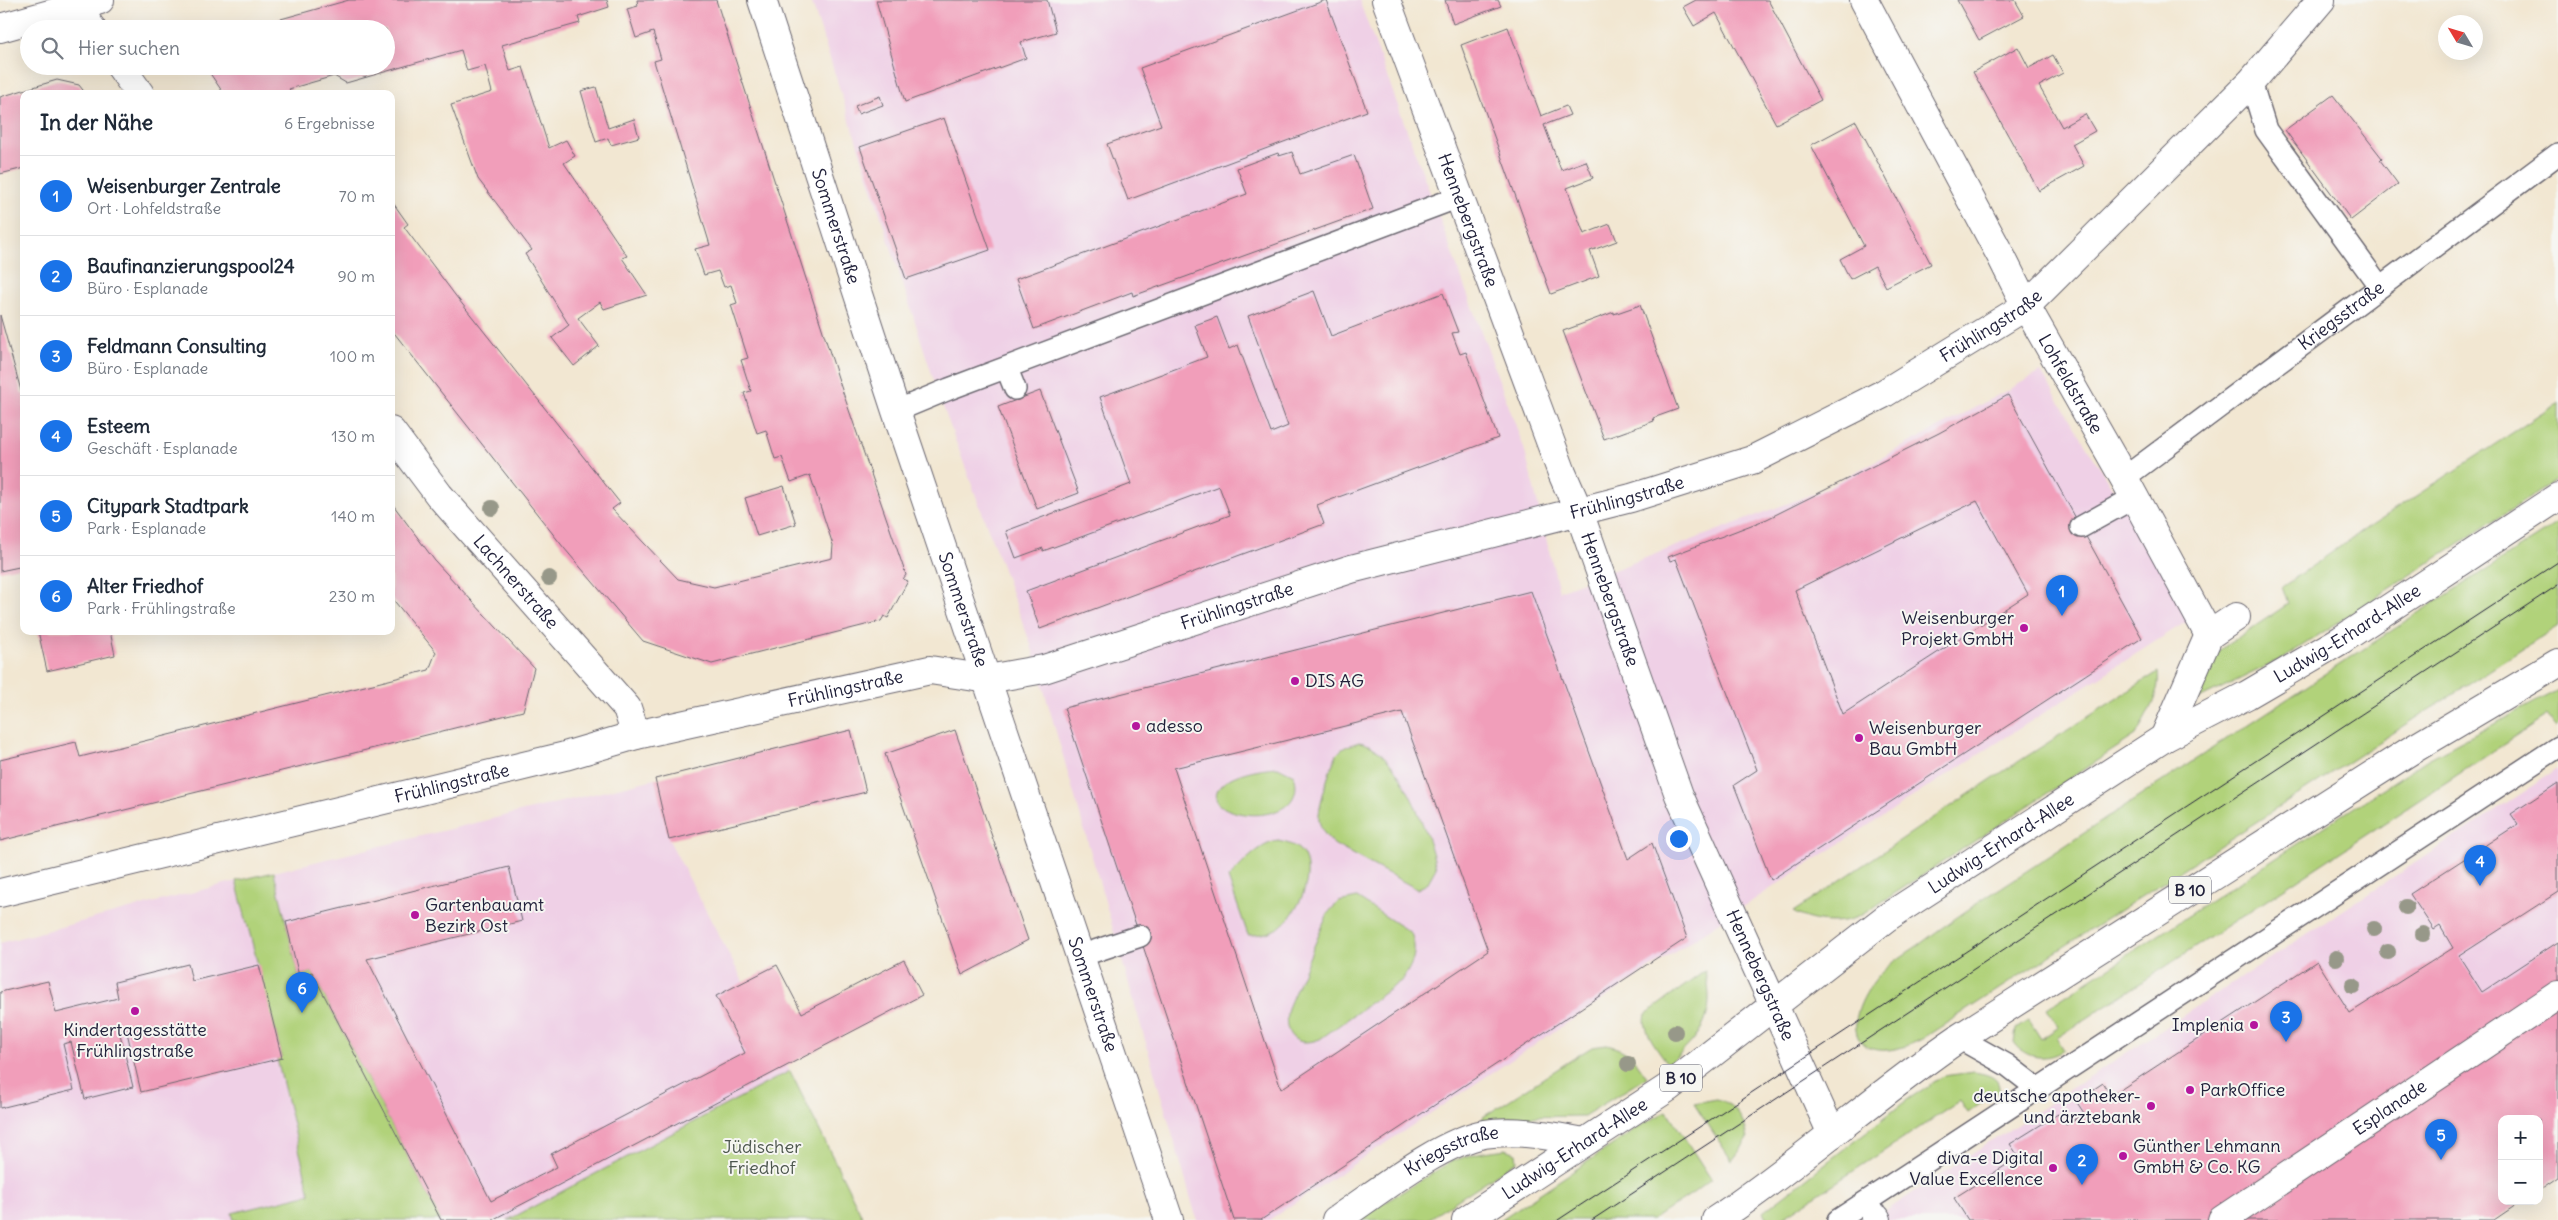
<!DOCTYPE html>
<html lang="de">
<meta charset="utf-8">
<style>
:root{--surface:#fff;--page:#f2f2f3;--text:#1f2937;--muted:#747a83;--line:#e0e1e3;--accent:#1a73e8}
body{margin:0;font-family:Delius,sans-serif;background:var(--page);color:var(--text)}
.controls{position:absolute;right:15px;bottom:15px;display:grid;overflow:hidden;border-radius:10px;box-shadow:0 5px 20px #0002}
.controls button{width:45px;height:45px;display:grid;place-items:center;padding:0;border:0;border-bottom:1px solid var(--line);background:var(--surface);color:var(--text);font:25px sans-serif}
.compass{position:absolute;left:2438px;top:15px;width:45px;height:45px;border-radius:50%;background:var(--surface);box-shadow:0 5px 20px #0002;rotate:308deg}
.you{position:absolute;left:1678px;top:838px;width:18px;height:18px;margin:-12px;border:4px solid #fff;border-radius:50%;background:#1a73e8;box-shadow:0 0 0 8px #1a73e833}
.badge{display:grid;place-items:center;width:32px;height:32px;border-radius:50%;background:var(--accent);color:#fff;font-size:16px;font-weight:700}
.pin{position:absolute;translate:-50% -41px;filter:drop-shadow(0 1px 2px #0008)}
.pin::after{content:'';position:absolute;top:26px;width:18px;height:15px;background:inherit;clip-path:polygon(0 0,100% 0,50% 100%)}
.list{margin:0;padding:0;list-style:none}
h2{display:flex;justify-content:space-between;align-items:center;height:65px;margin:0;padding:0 20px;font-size:21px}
h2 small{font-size:16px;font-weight:400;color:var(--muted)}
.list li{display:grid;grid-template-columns:32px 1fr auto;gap:15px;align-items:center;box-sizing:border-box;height:80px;padding:0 20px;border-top:1px solid var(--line)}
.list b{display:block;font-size:19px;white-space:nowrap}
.list p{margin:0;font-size:16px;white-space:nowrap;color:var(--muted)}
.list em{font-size:16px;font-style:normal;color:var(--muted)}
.icon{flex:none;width:28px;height:28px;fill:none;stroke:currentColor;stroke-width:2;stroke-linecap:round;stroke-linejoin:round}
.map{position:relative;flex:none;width:2558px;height:1220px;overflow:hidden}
.search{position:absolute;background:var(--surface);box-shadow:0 5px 20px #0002;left:20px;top:20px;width:375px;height:55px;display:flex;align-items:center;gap:12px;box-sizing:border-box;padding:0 18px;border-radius:28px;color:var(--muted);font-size:19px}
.panel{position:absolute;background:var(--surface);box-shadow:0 5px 20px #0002;left:20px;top:90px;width:375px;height:545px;border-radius:10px}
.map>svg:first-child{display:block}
.built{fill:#efd0e6}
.green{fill:#b1d27a;stroke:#6a7a5a}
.building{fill:#f19eba;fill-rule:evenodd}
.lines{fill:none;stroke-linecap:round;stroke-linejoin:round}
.service-casing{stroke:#6b6770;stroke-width:24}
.pedestrian-casing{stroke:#6b6770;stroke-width:30}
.minor-casing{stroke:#6b6770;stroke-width:30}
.primary-casing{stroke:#6b6770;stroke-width:30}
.service{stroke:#fff;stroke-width:21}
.pedestrian{stroke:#fff;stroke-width:28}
.minor{stroke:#fff;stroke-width:28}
.primary{stroke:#fff;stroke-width:28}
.tram{stroke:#22223b;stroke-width:1}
.tree{fill:#979889}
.poi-dot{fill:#b5179e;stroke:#f6f6f2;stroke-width:2}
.labels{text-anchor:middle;stroke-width:4;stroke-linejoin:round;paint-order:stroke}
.shield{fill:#f6f6f2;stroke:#626272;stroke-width:1}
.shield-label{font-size:16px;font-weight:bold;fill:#22223b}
.street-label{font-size:18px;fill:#22223b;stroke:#f6f6f2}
.poi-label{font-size:18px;fill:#22223b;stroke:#f6f6f2;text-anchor:start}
.park-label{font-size:18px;fill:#4d574e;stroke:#f6f6f2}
</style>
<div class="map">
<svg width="2558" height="1220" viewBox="0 0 2558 1220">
<rect width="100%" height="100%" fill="#f6f6f2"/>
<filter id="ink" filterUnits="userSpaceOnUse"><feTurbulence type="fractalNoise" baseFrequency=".02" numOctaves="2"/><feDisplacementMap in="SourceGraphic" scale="10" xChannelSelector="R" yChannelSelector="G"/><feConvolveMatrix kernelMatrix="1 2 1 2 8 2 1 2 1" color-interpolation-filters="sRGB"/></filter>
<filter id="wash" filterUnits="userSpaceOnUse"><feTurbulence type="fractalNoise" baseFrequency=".0096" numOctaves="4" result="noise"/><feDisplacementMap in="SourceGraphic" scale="20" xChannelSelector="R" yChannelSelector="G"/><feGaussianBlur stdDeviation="1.12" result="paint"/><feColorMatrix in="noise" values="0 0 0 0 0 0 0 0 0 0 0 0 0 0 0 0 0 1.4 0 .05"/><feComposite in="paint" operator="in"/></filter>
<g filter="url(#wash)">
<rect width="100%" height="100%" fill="#f2e7d2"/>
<g class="built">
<polygon points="811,0 1359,0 1524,448 1559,591 1820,491 2041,372 2192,618 1805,866 1269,1220 1197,1220 1031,645 939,396"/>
<polygon points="2558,769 2558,1177 2539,1119 2502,1119 2494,1220 1872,1220"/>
<polygon points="655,779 669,840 790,1071 508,1220 441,1220 312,973 299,976 274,872"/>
<polygon points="236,881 282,1058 277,1059 310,1194 233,1213 234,1220 0,1220 0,943"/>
</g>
<g class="green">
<polygon points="2558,403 2558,479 2285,657 2197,700 2194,688 2218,651 2288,604 2282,587 2367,528"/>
<path d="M2558 523V626L1922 1039C1865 1068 1835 1038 1872 984 1883 967 1904 955 1920 944 1962 912 2007 884 2051 855 2220 743 2388 632 2558 523Z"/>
<path d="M2158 672C2161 694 2146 716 2136 735L1865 913C1845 926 1813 924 1793 912L1993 778Z"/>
<path d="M2558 690V725L2555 727 2547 716 2057 1038 2064 1050C2047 1061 2026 1060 2014 1042L2016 1029 2029 1020 2041 1039 2059 1027 2047 1008 2428 759Z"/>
<path d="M1359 742C1398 747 1429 834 1436 868L1427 884 1417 889 1335 845C1327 838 1321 831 1319 820 1317 810 1332 760 1338 753 1344 746 1351 745 1359 742Z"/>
<path d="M1278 767 1294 775C1308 818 1241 824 1217 803 1209 776 1258 768 1278 767Z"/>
<path d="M1278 841C1288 843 1299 846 1304 856 1315 879 1296 920 1274 930 1266 934 1257 935 1248 935L1228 878C1242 865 1258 844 1278 841Z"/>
<polygon points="274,872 299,976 312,972 441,1220 234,1220 232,1213 310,1194 277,1059 282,1057 236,881"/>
<path d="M1357 898 1411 933C1418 952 1413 965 1401 981L1320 1039C1294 1049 1282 1033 1288 1008L1328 913 1338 902Z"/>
<path d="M1705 971C1717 1016 1702 1036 1668 1064 1659 1050 1641 1031 1646 1014Z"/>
<path d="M1607 1045C1630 1051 1634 1059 1647 1077L1584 1116 1510 1117 1483 1121V1117L1579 1055 1592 1047Z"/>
<polygon points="790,1071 864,1220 508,1220"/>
<path d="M1974 1072C1985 1074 2000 1076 1999 1090L1968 1113 1960 1101 1779 1220H1768L1763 1212 1907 1100 1943 1076Z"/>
<path d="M1717 1099C1736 1105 1745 1120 1748 1139L1732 1161 1694 1103Z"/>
<polygon points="1667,1111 1711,1179 1693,1193 1652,1220 1500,1220 1647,1122"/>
<polygon points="1506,1149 1516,1153 1517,1161 1427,1220 1357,1220 1452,1161 1478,1153"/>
</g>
<g id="blocks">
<g class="building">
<polygon points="349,0 607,0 609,7 578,17 580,23 502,45 510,71 523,67 549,148 566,140 575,156 564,163 627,256 622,258 647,295 604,309 600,302 578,318 599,346 574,366 552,338 569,325 525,254 532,250 478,179 451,105 492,92 485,66 467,71 461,50 346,83 334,76 289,89 293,94 224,94 205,66 386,66 386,29 245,29"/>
<polygon points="637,0 716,0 840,384 906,575 903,579 908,581 888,618 884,616 881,621 712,664 643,641 564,548 391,329 391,200 408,224 404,227 455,295 620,503 612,509 678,579 714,587 832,558 833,545 810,475 791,482 782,457 775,459 766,430 757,433 744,393 751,391 741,360 748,358 731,305 737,303 731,285 724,287 718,271 704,275 695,249 710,245 654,61 661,59 653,32 636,38 627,9 638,6"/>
<polygon points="876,0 1047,0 1056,32 1021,42 1026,58 905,102"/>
<polygon points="1326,0 1367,111 1128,200 1107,144 1161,125 1140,68"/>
<polygon points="1445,0 1498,0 1501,6 1453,24"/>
<polygon points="1696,0 1768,0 1821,100 1776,124 1716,13 1694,26 1683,7"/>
<polygon points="1957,0 2015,0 2024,16 1979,40"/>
<polygon points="1508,27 1541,116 1566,106 1570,115 1544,125 1561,170 1586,161 1593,178 1567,188 1584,234 1610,224 1617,241 1590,251 1599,276 1551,294 1461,45"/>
<polygon points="2018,47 2029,68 2053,55 2063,73 2039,86 2062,127 2085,114 2095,131 2072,144 2084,166 2039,191 1973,72"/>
<polygon points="57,80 79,85 86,94 24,94 24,168 0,174 0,97"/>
<polygon points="596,87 608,128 634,119 639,137 611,145 608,138 596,142 581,91"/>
<polygon points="2333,95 2382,158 2380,160 2398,184 2351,220 2285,130"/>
<polygon points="880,96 883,105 858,114 855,106"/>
<polygon points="944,118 990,250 906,279 860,147"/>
<polygon points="1856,121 1931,264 1886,287 1875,266 1850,279 1840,259 1864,246 1811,145"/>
<polygon points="1292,152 1300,174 1354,155 1373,209 1133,296 1132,292 1034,329 1016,279 1247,194 1237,168 1278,153 1279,156"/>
<polygon points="1314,291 1331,336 1443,293 1458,332 1452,333 1460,354 1466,352 1498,438 1317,505 1324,524 1040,629 1026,591 1230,515 1219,486 1043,551 1043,548 1016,558 1006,531 1131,484 1100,397 1207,357 1195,325 1217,317 1229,349 1238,345 1271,433 1288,426 1248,316"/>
<polygon points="1640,305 1678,409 1653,418 1654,421 1604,439 1563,331 1614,312 1614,314"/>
<polygon points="0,315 22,394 24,393 24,566 0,571"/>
<polygon points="1040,391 1079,493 1037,509 998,407"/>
<path d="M2008 395 2142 638 1771 880 1734 785 1757 770 1676 559 1670 561 1668 557 1767 519 1939 433ZM1977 501 2028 594 1843 714 1795 590Z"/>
<polygon points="784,486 796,524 757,536 745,498"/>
<polygon points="391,502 435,561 534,668 523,711 0,841 0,760 76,742 80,757 429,670 436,652 391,597"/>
<path d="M1531 591 1628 859 1652 843 1687 938 1261 1220H1234L1064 708ZM1402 712 1488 951 1281 1089 1174 768Z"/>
<polygon points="38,631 110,631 115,655 47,671"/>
<polygon points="851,730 866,792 669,840 655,779"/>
<polygon points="955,730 1028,940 962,975 885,754"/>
<polygon points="2558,783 2558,892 2459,956 2482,992 2558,942 2558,1177 2539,1190 2539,1119 2502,1119 2502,1201 2522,1201 2494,1220 1968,1220 1954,1198 2019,1157 2010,1144 2058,1114 2066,1125 2084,1113 2076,1101 2103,1083 2111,1096 2317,961 2350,1013 2453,948 2440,926 2434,930 2410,894 2518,824 2511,814"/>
<polygon points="509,867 522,921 367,959 491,1201 557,1167 551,1154 745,1053 716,996 777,965 802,1013 904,960 922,995 492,1220 441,1220 312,972 299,976 286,922"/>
<polygon points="188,964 192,981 259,965 282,1058 141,1092 126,1028 119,1030 133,1087 85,1099 71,1042 63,1044 74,1090 0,1108 0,992 48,981 56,1013 118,998 115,982"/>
</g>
</g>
</g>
<g filter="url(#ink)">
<use href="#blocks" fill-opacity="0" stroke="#6b6770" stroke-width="1"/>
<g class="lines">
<defs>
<g id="service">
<polyline points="2251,82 2266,130 2380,287"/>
<polyline points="1007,369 1015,389"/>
<polyline points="896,411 949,389 1459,197"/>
<path id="s1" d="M2124 478 2558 154"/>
<polyline points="2081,527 2135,497"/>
<polyline points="1080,956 1140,936"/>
<polyline points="1959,1038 2007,1065 2038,1089"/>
<polyline points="1838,1220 2558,747"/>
</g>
<g id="pedestrian">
<polyline points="1876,1218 1877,1220"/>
<path id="s2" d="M2222 1220 2558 995"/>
</g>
<g id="minor">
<polyline points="71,0 92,29"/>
<path id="s3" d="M762 0 896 411 1169 1220"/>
<path id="s4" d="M1386 0 1562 473 1579 512 1679 795 1832 1134"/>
<path id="s5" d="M1864 0 2002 258 2026 306 2124 478 2209 635"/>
<polyline points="0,28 100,0"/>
<polyline points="120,66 140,94"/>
<path id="s6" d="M391 431 439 495 627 708 636 735"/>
<polyline points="2164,738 2209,635 2236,617"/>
<path id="s7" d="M0 893 565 756 636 735 930 670 988 679 1044 669 1351 569 1631 498 1752 460 1883 394 2026 306 2251 82 2321 0"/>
<path id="s8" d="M1336 1220C1377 1193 1438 1143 1484 1134 1515 1129 1553 1136 1584 1142"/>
</g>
<g id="primary">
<path id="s9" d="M1466 1220 1669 1087 1886 918 2164 738 2247 695 2341 640 2558 497"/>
<path d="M1716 1220C1800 1164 1875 1095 1959 1038L2410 751 2558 663"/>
</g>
</defs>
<use href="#service" class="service-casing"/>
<use href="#pedestrian" class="pedestrian-casing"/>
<use href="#minor" class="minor-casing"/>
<use href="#primary" class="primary-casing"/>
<use href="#service" class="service"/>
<use href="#pedestrian" class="pedestrian"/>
<use href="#minor" class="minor"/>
<use href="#primary" class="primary"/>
<g class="tram">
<polyline points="1558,1220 2558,562"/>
<polyline points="1592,1220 2558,585"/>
</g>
</g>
<g class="tree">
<circle cx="492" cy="508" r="8"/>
<circle cx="549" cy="578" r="8"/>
<circle cx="2406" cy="907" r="8"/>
<circle cx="2374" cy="929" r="8"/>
<circle cx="2423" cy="934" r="8"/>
<circle cx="2388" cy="952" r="8"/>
<circle cx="2336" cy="958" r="8"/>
<circle cx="2353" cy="986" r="8"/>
<circle cx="1675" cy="1032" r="8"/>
<circle cx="1628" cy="1064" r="8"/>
</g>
</g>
<g class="poi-dot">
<circle cx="2024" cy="628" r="5"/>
<circle cx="1295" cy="681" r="5"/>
<circle cx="1136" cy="726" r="5"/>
<circle cx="1859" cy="738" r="5"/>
<circle cx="415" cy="915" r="5"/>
<circle cx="135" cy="1011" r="5"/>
<circle cx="2254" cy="1025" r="5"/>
<circle cx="2190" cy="1090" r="5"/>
<circle cx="2151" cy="1106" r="5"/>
<circle cx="2123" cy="1156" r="5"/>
<circle cx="2053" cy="1168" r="5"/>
</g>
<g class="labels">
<g class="shield">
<rect x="2169" y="876.5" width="42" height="27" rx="4"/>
<rect x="1660" y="1064.5" width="42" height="27" rx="4"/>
</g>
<g class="shield-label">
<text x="2190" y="896">B 10</text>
<text x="1681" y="1084">B 10</text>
</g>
<g class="street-label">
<text dy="6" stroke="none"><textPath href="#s4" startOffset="235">Hennebergstraße</textPath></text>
<text dy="6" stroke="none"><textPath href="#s3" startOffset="238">Sommerstraße</textPath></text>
<text dy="6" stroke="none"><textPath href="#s1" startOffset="271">Kriegsstraße</textPath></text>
<text dy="6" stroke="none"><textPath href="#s7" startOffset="2085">Frühlingstraße</textPath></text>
<text dy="6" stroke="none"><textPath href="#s5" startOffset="436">Lohfeldstraße</textPath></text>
<text dy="6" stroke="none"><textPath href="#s7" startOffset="1680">Frühlingstraße</textPath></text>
<text dy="6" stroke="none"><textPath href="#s6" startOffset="196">Lachnerstraße</textPath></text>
<text dy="6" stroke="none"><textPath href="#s4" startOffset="640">Hennebergstraße</textPath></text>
<text dy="6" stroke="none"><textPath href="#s7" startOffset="1275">Frühlingstraße</textPath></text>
<text dy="6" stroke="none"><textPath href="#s3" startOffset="642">Sommerstraße</textPath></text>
<text dy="6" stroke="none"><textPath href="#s9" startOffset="1060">Ludwig-Erhard-Allee</textPath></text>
<text dy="6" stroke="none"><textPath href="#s7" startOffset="870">Frühlingstraße</textPath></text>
<text dy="6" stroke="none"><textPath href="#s7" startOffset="465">Frühlingstraße</textPath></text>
<text dy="6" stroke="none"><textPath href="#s9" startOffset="655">Ludwig-Erhard-Allee</textPath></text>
<text dy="6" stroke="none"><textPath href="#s4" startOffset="1045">Hennebergstraße</textPath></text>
<text dy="6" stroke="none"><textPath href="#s3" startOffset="1048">Sommerstraße</textPath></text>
<text dy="6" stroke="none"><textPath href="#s2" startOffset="202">Esplanade</textPath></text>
<text dy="6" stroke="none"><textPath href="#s9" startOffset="130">Ludwig-Erhard-Allee</textPath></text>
<text dy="6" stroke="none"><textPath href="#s8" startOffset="136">Kriegsstraße</textPath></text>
</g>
<g class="poi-label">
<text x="2014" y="624" text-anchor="end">Weisenburger<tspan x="2014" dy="21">Projekt GmbH</tspan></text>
<text x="1305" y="687">DIS AG</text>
<text x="1146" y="732">adesso</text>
<text x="1869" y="734">Weisenburger<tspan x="1869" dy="21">Bau GmbH</tspan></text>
<text x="425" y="911">Gartenbauamt<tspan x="425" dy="21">Bezirk Ost</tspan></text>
<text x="2244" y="1031" text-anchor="end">Implenia</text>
<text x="135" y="1036" text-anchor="middle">Kindertagesstätte<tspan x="135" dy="21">Frühlingstraße</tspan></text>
<text x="2200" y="1096">ParkOffice</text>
<text x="2141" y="1102" text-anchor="end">deutsche apotheker-<tspan x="2141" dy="21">und ärztebank</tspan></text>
<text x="2133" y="1152">Günther Lehmann<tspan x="2133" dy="21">GmbH &amp; Co. KG</tspan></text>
<text x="2043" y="1164" text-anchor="end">diva-e Digital<tspan x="2043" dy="21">Value Excellence</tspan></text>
</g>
<g class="park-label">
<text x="762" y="1153">Jüdischer<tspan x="762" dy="21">Friedhof</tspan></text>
</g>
</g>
</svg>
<div class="controls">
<button>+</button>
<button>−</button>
</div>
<svg class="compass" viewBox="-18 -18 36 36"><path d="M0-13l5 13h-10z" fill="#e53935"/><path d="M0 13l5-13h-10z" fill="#747a83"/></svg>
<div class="you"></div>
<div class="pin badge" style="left:2062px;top:616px">1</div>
<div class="pin badge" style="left:2082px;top:1185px">2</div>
<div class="pin badge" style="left:2286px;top:1042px">3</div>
<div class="pin badge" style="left:2480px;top:886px">4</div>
<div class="pin badge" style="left:2441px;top:1160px">5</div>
<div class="pin badge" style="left:302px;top:1013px">6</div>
<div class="search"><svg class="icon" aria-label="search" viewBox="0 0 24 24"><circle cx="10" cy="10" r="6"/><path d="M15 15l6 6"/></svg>Hier suchen</div>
<section class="panel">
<h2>In der Nähe<small>6 Ergebnisse</small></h2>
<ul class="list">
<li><span class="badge">1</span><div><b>Weisenburger Zentrale</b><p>Ort · Lohfeldstraße</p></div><em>70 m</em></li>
<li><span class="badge">2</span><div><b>Baufinanzierungspool24</b><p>Büro · Esplanade</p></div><em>90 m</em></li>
<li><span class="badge">3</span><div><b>Feldmann Consulting</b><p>Büro · Esplanade</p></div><em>100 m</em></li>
<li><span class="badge">4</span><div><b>Esteem</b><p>Geschäft · Esplanade</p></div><em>130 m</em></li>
<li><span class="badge">5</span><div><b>Citypark Stadtpark</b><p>Park · Esplanade</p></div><em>140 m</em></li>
<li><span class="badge">6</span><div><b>Alter Friedhof</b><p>Park · Frühlingstraße</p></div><em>230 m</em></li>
</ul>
</section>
</div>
